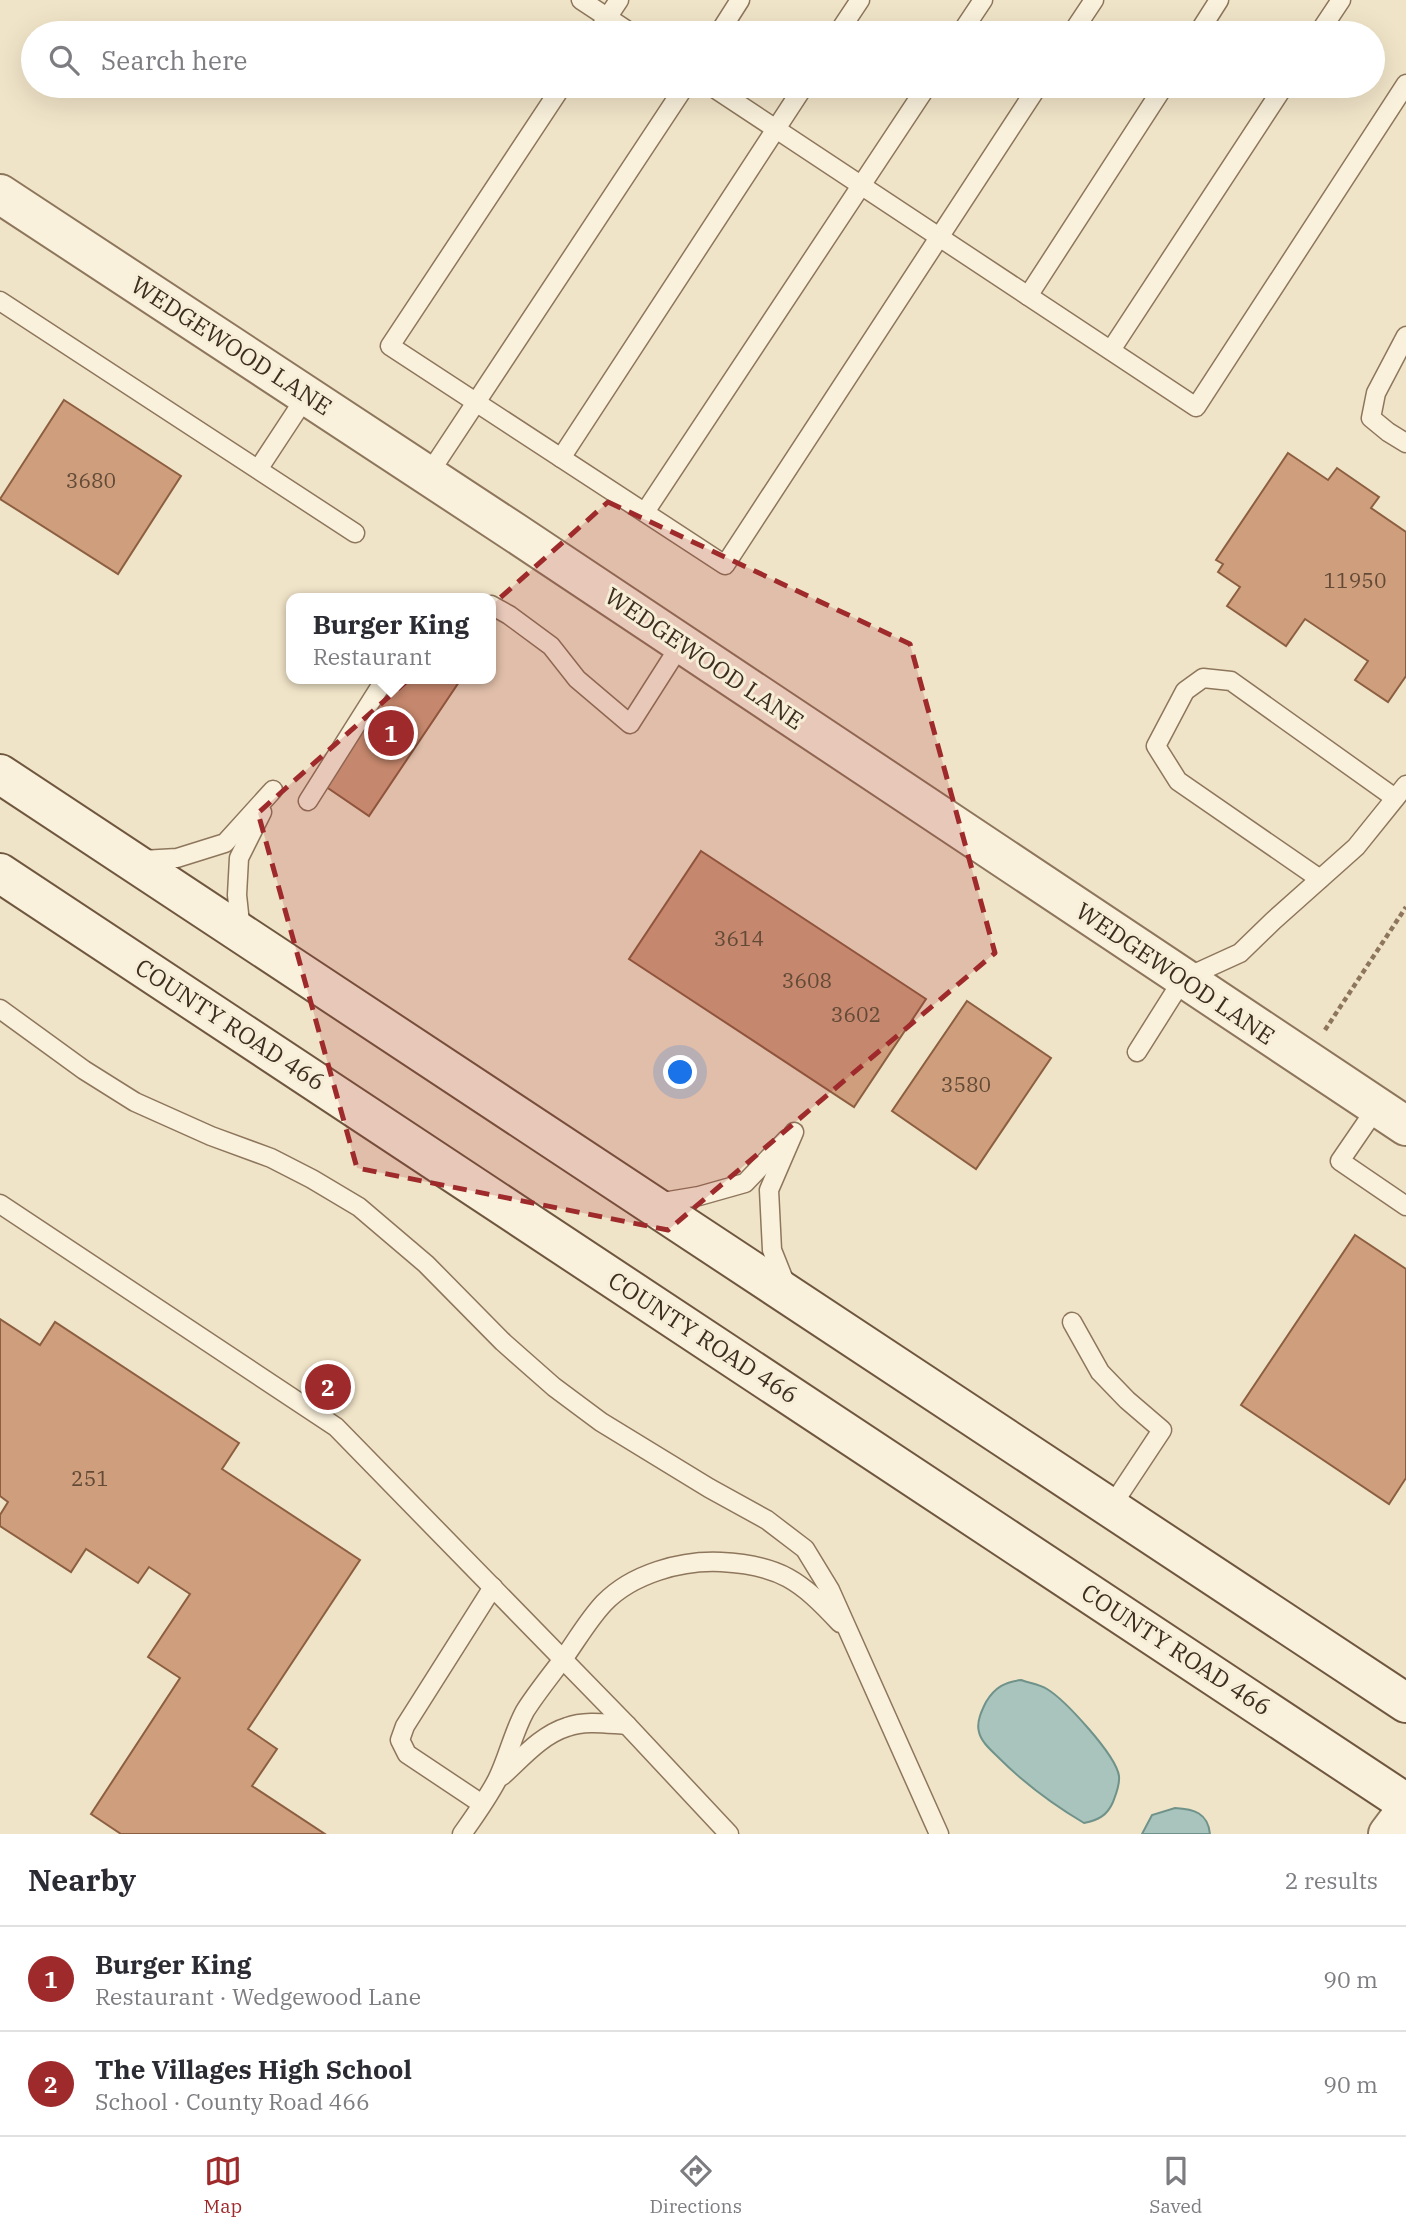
<!DOCTYPE html>
<meta charset="utf-8">
<style>
:root{--surface:#fff;--page:#f7f7f7;--text:#2b2b33;--muted:#7c7c81;--line:#e1e1e2;--accent:#9e2a2b}
body{margin:0;font-family:"IBM Plex Serif",serif;background:var(--page);color:var(--text)}
.you{position:absolute;left:681px;top:1073px;width:24px;height:24px;margin:-18px;border:5px solid #fff;border-radius:50%;background:#1a73e8;box-shadow:0 0 0 10px #1a73e833}
.badge{display:grid;place-items:center;width:46px;height:46px;border-radius:50%;background:var(--accent);color:#fff;font-size:23px;font-weight:700}
.pin{position:absolute;translate:-50% -50%;border:4px solid #fff;box-shadow:0 2px 7px #0006}
.popup{position:absolute;left:286px;top:593px;width:210px;height:91px;box-sizing:border-box;display:grid;place-content:center;border-radius:14px;background:var(--surface);filter:drop-shadow(0 2px 5px #0005);font-size:23px;white-space:nowrap;color:var(--muted)}
.popup b{font-size:26px;color:var(--text)}
.popup::after{content:'';position:absolute;left:50%;top:100%;margin-left:-14px;border:14px solid transparent;border-top-color:var(--surface)}
.list{margin:0;padding:0;list-style:none}
h2{display:flex;justify-content:space-between;align-items:center;height:91px;margin:0;padding:0 28px;font-size:30px}
h2 small{font-size:23px;font-weight:400;color:var(--muted)}
.list li{display:grid;grid-template-columns:46px 1fr auto;gap:21px;align-items:center;box-sizing:border-box;height:105px;padding:0 28px;border-top:2px solid var(--line)}
.list b{display:block;font-size:26px;white-space:nowrap}
.list p{margin:0;font-size:23px;white-space:nowrap;color:var(--muted)}
.list em{font-size:23px;font-style:normal;color:var(--muted)}
.icon{flex:none;width:38px;height:38px;fill:none;stroke:currentColor;stroke-width:2;stroke-linecap:round;stroke-linejoin:round}
.map{position:relative;flex:none;width:1406px;height:1834px;overflow:hidden}
.search{position:absolute;background:var(--surface);box-shadow:0 7px 28px #0002;left:21px;right:21px;top:21px;height:77px;display:flex;align-items:center;gap:18px;box-sizing:border-box;padding:0 24px;border-radius:38px;color:var(--muted);font-size:26px}
.sheet{height:301px;background:var(--surface)}
nav{display:flex;justify-content:space-around;align-items:center;box-sizing:border-box;height:98px;border-top:2px solid var(--line);background:var(--surface);font-size:19px;color:var(--muted)}
nav a{display:grid;justify-items:center;gap:4px}
nav .on{color:var(--accent)}
.map>svg:first-child{display:block}
.water{fill:#a9c4bc;stroke:#6f938a;stroke-width:2}
.building{fill:#cf9f7d;stroke:#8d5f41;stroke-width:2}
.lines{fill:none;stroke-linecap:round;stroke-linejoin:round}
.service-casing{stroke:#8d765c;stroke-width:21}
.tertiary-casing{stroke:#8d765c;stroke-width:42}
.secondary-casing{stroke:#6f573f;stroke-width:42}
.path{stroke:#8d765c;stroke-width:4.5;stroke-dasharray:5 3.5;stroke-linecap:butt}
.service{stroke:#faf1dc;stroke-width:18}
.tertiary{stroke:#faf1dc;stroke-width:38}
.secondary{stroke:#faf1dc;stroke-width:38}
.marked{fill:#9e2a2b;fill-opacity:0.2;stroke:#9e2a2b;stroke-width:5;stroke-dasharray:14 9;stroke-linejoin:round}
.labels{text-anchor:middle;stroke-width:6;stroke-linejoin:round;paint-order:stroke}
.number-label{font-size:21px;fill:#624a37}
.street-label{font-size:24px;fill:#3d2e20;stroke:#f7eed8}
</style>
<div class="map">
<svg width="1406" height="1834" viewBox="0 0 1406 1834">
<rect width="100%" height="100%" fill="#f0e4c8"/>
<g class="water">
<path d="M1021 1680C1029 1683 1039 1684 1047 1689 1065 1700 1116 1755 1119 1776 1120 1785 1116 1794 1113 1802 1107 1816 1098 1820 1084 1823 1052 1804 1025 1784 999 1758 992 1751 981 1742 979 1732 976 1722 982 1710 986 1702 995 1687 1005 1682 1021 1680Z"/>
<path d="M1175 1808C1194 1809 1208 1813 1210 1834H1142L1152 1815Z"/>
</g>
<g class="building">
<polygon points="64,400 181,476 118,574 0,499"/>
<polygon points="1288,453 1328,480 1337,468 1379,497 1371,508 1406,532 1406,676 1388,702 1355,680 1368,661 1305,619 1286,646 1227,606 1240,587 1218,572 1223,564 1216,560"/>
<polygon points="393,679 454,679 459,682 369,816 322,784"/>
<polygon points="701,851 926,999 854,1107 629,959"/>
<polygon points="967,1001 1051,1058 976,1169 892,1111"/>
<polygon points="1355,1235 1406,1269 1406,1478 1389,1504 1241,1405"/>
<polygon points="0,1319 40,1345 55,1322 239,1443 222,1469 360,1560 248,1729 277,1749 252,1786 325,1834 121,1834 91,1814 180,1678 148,1657 190,1594 149,1567 138,1583 86,1549 71,1572 0,1526 0,1515 8,1502 0,1496"/>
</g>
<g class="lines">
<defs>
<g id="service">
<polyline points="581,0 631,33"/>
<polyline points="597,33 619,0"/>
<polyline points="719,33 740,0"/>
<polyline points="838,33 860,0"/>
<polyline points="961,33 983,0"/>
<polyline points="1072,33 1094,0"/>
<polyline points="1198,33 1219,0"/>
<polyline points="1319,33 1341,0"/>
<polyline points="562,86 390,346 725,565 1038,86"/>
<polyline points="711,86 1196,407 1406,84"/>
<polyline points="1028,296 1164,86"/>
<polyline points="0,301 355,533"/>
<polyline points="1406,336 1376,393 1371,418 1388,432 1406,443"/>
<polyline points="1111,350 1284,86"/>
<polyline points="561,458 804,86"/>
<polyline points="259,468 307,395"/>
<polyline points="428,475 685,86"/>
<polyline points="645,512 927,86"/>
<polyline points="491,605 509,615 551,646 577,679 630,724 681,644"/>
<polyline points="308,801 385,679"/>
<polyline points="142,860 177,858 225,843 273,790"/>
<polyline points="1320,879 1178,781 1156,746 1185,691 1203,678 1231,681 1395,798"/>
<polyline points="241,932 237,895 239,858 262,812"/>
<polyline points="0,1009 84,1070 135,1102 211,1136 271,1158 312,1179 359,1207 426,1264 503,1342 554,1387 601,1422 709,1488 767,1520 805,1549 830,1590 939,1834"/>
<polyline points="1137,1052 1183,979 1240,953 1273,921 1356,847 1406,785"/>
<polyline points="1377,1107 1340,1161 1406,1206"/>
<polyline points="657,1203 699,1196 745,1183 787,1139"/>
<polyline points="0,1204 336,1427 627,1725 729,1834"/>
<polyline points="786,1285 772,1250 769,1190 794,1132"/>
<polyline points="1072,1322 1100,1372 1127,1400 1162,1430 1111,1507"/>
<path d="M502 1776C521 1759 541 1735 567 1727 586 1720 608 1724 627 1725"/>
<polyline points="482,1804 407,1754 400,1740 405,1726 493,1587"/>
<path d="M462 1834C474 1817 487 1799 497 1780 508 1758 513 1733 525 1711 537 1692 552 1674 566 1655 578 1638 589 1619 604 1603 632 1574 681 1560 721 1562 780 1565 801 1581 840 1623"/>
</g>
<g id="tertiary">
<polyline points="0,194 514,532 1406,1126"/>
<polyline points="1388,1834 1406,1810"/>
</g>
<g id="secondary">
<polyline points="0,774 1406,1703"/>
<polyline points="0,873 1406,1803"/>
</g>
</defs>
<use href="#service" class="service-casing"/>
<use href="#tertiary" class="tertiary-casing"/>
<use href="#secondary" class="secondary-casing"/>
<polyline class="path" points="1325,1030 1406,907"/>
<use href="#service" class="service"/>
<use href="#tertiary" class="tertiary"/>
<use href="#secondary" class="secondary"/>
</g>
<path class="marked" d="M608 502 910 644 995 953 668 1230 357 1168 258 813Z"/>
<g class="labels">
<g class="number-label">
<text x="91" y="488">3680</text>
<text x="1355" y="588">11950</text>
<text x="739" y="946">3614</text>
<text x="807" y="988">3608</text>
<text x="856" y="1022">3602</text>
<text x="966" y="1092">3580</text>
<text x="90" y="1486">251</text>
</g>
<g class="street-label">
<text transform="translate(231 346) rotate(33)" y="8">WEDGEWOOD LANE</text>
<text transform="translate(704 659) rotate(34)" y="8">WEDGEWOOD LANE</text>
<text transform="translate(1175 974) rotate(34)" y="8">WEDGEWOOD LANE</text>
<text transform="translate(230 1025) rotate(33)" y="8">COUNTY ROAD 466</text>
<text transform="translate(703 1338) rotate(33)" y="8">COUNTY ROAD 466</text>
<text transform="translate(1176 1650) rotate(33)" y="8">COUNTY ROAD 466</text>
</g>
</g>
</svg>
<div class="you"></div>
<div class="pin badge" style="left:391px;top:733px">1</div>
<div class="popup"><b>Burger King</b>Restaurant</div>
<div class="pin badge" style="left:328px;top:1387px">2</div>
<div class="search"><svg class="icon" aria-label="search" viewBox="0 0 24 24"><circle cx="10" cy="10" r="6"/><path d="M15 15l6 6"/></svg>Search here</div>
</div>
<section class="sheet">
<h2>Nearby<small>2 results</small></h2>
<ul class="list">
<li><span class="badge">1</span><div><b>Burger King</b><p>Restaurant · Wedgewood Lane</p></div><em>90 m</em></li>
<li><span class="badge">2</span><div><b>The Villages High School</b><p>School · County Road 466</p></div><em>90 m</em></li>
</ul>
</section>
<nav>
<a class="on"><svg class="icon" aria-label="map" viewBox="0 0 24 24"><path d="M3 6l6-2 6 2 6-2v14l-6 2-6-2-6 2zM9 4v14M15 6v14"/></svg>Map</a>
<a><svg class="icon" aria-label="directions" viewBox="0 0 24 24"><path d="M12 3l9 9-9 9-9-9zM9 14v-3h6M13 9l2 2-2 2"/></svg>Directions</a>
<a><svg class="icon" aria-label="saved" viewBox="0 0 24 24"><path d="M7 4h10v16l-5-4-5 4z"/></svg>Saved</a>
</nav>
